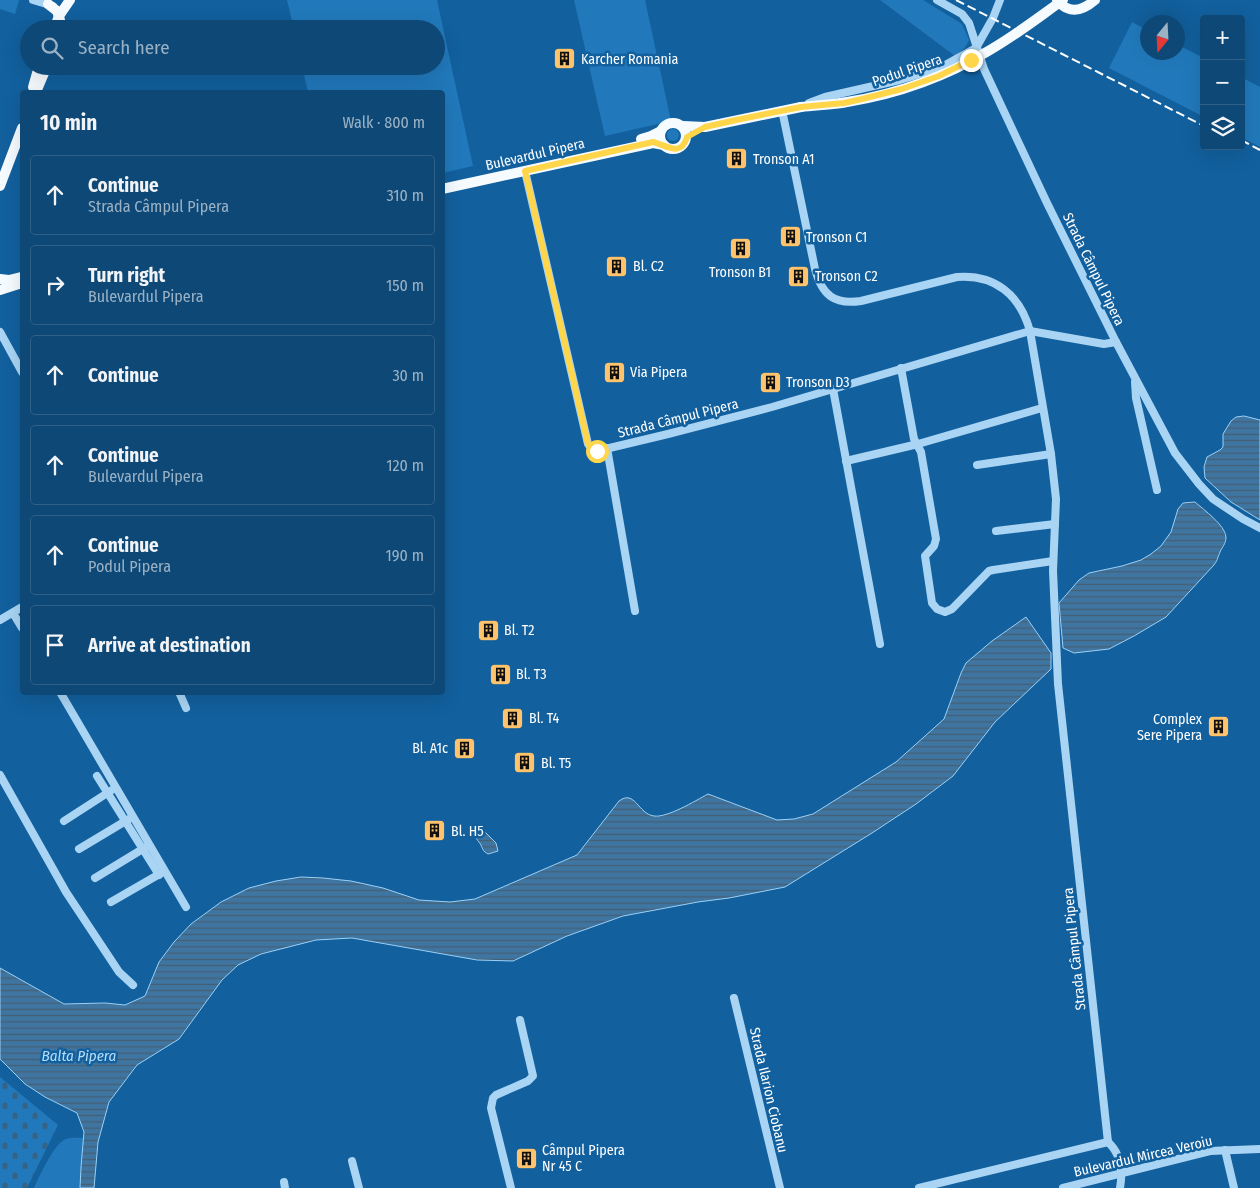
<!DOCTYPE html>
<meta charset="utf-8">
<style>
:root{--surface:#0e4876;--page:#174f7b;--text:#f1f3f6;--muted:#9bb2c5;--line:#2e6088}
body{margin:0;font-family:"Fira Sans Condensed",sans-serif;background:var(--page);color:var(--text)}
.controls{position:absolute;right:15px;top:15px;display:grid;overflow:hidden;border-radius:5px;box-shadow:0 5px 20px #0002}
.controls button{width:45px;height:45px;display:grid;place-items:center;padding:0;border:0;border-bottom:1px solid var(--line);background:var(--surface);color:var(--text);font:25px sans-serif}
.compass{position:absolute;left:1140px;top:15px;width:45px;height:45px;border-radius:50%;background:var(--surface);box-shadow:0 5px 20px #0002;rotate:198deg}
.stop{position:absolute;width:15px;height:15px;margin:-11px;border:4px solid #ffd54a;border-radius:50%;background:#fff}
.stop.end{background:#ffd54a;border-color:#fff;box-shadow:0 1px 5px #0008}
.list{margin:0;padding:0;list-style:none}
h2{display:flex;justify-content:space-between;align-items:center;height:65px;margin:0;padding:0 20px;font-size:21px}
h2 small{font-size:16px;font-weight:400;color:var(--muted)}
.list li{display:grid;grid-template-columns:32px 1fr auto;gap:15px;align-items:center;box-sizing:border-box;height:80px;margin:0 10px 10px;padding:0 10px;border:1px solid var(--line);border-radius:5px}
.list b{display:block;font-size:19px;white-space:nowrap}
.list p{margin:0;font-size:16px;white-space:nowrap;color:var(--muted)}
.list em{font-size:16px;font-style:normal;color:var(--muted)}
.icon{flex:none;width:28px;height:28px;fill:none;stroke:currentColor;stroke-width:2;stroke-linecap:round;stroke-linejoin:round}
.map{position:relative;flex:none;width:1260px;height:1188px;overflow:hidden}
.search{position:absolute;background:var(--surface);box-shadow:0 5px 20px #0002;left:20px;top:20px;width:425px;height:55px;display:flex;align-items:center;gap:12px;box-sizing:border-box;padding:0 18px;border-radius:28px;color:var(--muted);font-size:19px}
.panel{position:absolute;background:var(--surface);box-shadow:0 5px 20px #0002;left:20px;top:90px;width:425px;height:605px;border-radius:5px}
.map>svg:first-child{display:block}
.green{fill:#2179bb}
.cemetery{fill:url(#cemetery-stones)}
.water{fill:url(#water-rules);stroke:#9bd1f7}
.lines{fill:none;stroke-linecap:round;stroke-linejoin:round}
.minor{stroke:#a9d4f4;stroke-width:8}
.major{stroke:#f6fbff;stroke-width:10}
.rail{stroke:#fff;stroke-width:2;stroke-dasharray:9 4;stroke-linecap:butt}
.major-bridge{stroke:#f6fbff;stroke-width:10}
.route{stroke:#ffd54a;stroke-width:6}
.labels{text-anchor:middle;stroke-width:5;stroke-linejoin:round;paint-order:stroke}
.poi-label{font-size:14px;fill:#fff;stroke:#12609e;text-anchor:start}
.street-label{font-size:14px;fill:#fff;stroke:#12609e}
.water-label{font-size:15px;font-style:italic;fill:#b6defb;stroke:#12609e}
</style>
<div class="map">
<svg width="1260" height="1188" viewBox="0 0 1260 1188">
<defs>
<pattern id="cemetery-stones" width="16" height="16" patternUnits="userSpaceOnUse" patternTransform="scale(1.25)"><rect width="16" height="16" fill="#2179bb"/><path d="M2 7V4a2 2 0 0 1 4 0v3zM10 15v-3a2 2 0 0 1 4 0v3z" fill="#366284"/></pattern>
<pattern id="water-rules" width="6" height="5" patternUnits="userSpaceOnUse" patternTransform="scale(1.25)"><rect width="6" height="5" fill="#3e75a1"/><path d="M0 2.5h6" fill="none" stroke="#465e72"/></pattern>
</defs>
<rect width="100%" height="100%" fill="#12609e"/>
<g class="green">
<polygon points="0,0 19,0 15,14 0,9"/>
<polygon points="287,0 437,0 473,166 443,173 442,92 308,92 302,66 436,66 436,29 294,29"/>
<polygon points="574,0 645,0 671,121 605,136"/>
<polygon points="880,0 923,0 928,3 962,24 969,40 965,48 955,56"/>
<polygon points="1132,22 1147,30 1148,52 1178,52 1178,45 1204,58 1204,117 1109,68"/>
<polygon points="1241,77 1260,87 1260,147 1241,137"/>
<circle cx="673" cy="135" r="6"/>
<path d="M84 1138 81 1167 80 1188H34C39 1177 53 1146 64 1140 69 1137 78 1138 84 1138Z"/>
</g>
<polygon class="cemetery" points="0,1077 58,1125 27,1188 0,1188"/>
<g class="water">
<polygon points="1244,416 1260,420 1260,520 1231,502 1205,478 1204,467 1207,457 1220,450 1223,447 1223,434 1231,421 1236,417"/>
<path d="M1195 502C1204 510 1225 525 1226 537 1226 544 1222 547 1220 552 1217 559 1218 560 1213 566L1166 617 1134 636 1109 649 1074 653 1063 648 1059 603 1079 580 1089 573 1122 566 1141 560 1151 554 1161 546 1171 532 1178 509 1183 503Z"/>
<path d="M1026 617 1051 653V669L995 722 953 776 916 804 872 833 785 887 729 898 698 902 623 916 567 936 513 961 477 960 352 938 316 940 261 954 238 965 222 980 179 1039 137 1065 109 1102 98 1142 94 1188H80L81 1167 84 1132 77 1113 45 1097 25 1084 0 1059V968L64 1004 105 1003 125 1005 145 996 159 962 174 942 191 924 221 902 249 888 276 881 301 877 323 878 351 881 383 888 419 900 450 902 475 899 577 855 619 801C635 789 638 814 654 816 667 818 695 801 708 794L777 820 794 819 813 814 896 762 944 719 961 673 966 663 992 641Z"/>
<path d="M478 829H482L496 843 498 851 488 854C483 851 483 850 481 845 478 840 474 838 475 831Z"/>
</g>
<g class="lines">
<g class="minor">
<polyline points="33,0 53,6"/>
<polyline points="937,0 962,14 969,23 984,69 1047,203 1116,342 1175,453 1199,484 1213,499 1243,519 1260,528"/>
<polyline points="809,103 825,97 900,80 940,68 956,59 976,48 993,18 1000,0"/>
<path d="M782 110 815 269C822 295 834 305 861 301L957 277C995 274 1020 295 1030 331L1051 454 1056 499 1053 571 1058 684 1108 1142"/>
<polyline points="525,171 588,444 592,449 597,451 668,434 772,407 1030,331 1104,344 1116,342"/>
<polyline points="0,332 22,372"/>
<polyline points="901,368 914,439 921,452 936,539 934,546 925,556 932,603 937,609 945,612 952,609 989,571 993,570 1053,561"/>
<polyline points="1135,382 1136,398 1157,490"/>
<polyline points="833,389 880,644"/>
<polyline points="607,448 635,611"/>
<polyline points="846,461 918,444 1042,408"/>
<polyline points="977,465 1051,454"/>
<polyline points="996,531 1055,524"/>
<polyline points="13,613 22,628"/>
<polyline points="0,620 22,607"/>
<polyline points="60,692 186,907"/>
<polyline points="179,692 186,708"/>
<polyline points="0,775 66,892 119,972 133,985"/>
<polyline points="97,776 159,875"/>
<polyline points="64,821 112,790"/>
<polyline points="79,849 129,819"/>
<polyline points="95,878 146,847"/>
<polyline points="111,902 163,872"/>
<polyline points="734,998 780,1188"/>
<path d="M1108 1142C1121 1154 1123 1171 1120 1188"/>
<polyline points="1225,1150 1234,1188"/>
<polyline points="352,1161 359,1188"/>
<polyline points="284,1182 285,1188"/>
<polyline points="511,1188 491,1108 493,1098 496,1095 528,1081 533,1076 520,1020"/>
<polyline points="919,1188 1108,1142"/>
<polyline points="1063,1188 1210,1151 1260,1149"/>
</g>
<g class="major">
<path d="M1057 0C1060 3 1063 7 1067 8 1077 13 1088 6 1095 0"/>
<polyline points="48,4 57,11 60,20"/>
<polyline points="54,29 59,16 70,0"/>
<polyline points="33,87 39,66"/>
<polyline points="36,92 47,66"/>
<circle cx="673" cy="136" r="13"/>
<polyline points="683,126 705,127 801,107"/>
<polyline points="641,139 651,136 661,131"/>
<polyline points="0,186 22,128"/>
<polyline points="442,189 653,143 664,145"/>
<polyline points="0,279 9,280 21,277"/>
<polyline points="0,290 22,283"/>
</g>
<g class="rail">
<polyline points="956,0 1204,126"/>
<polyline points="1241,140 1260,150"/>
</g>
<path class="major-bridge" d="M801 107C816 105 832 105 847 102 897 94 947 76 990 50 1016 35 1039 17 1063 0"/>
</g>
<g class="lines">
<path class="route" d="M597 451 592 449 588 444 525 171 653 142C666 145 681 158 687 137L705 127 736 120 801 107 844 103 862 99 902 89 939 76 971 60"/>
</g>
<defs>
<symbol id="building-square" viewBox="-11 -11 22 22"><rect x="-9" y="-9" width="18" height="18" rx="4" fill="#ffc36c" stroke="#12609e"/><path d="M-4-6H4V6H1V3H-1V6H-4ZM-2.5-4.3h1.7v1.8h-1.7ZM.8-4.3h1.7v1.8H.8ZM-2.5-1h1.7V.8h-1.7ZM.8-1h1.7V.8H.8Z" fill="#111"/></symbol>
</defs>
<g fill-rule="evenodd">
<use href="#building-square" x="552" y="46" width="25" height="25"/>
<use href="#building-square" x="724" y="146" width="25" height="25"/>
<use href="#building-square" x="778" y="224" width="25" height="25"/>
<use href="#building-square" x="728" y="236" width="25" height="25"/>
<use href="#building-square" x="604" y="254" width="25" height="25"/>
<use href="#building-square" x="786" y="264" width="25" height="25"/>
<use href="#building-square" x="602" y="360" width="25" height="25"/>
<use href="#building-square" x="758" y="370" width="25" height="25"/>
<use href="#building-square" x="476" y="618" width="25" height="25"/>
<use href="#building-square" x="488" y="662" width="25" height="25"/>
<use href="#building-square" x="500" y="706" width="25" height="25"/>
<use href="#building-square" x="1206" y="714" width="25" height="25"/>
<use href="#building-square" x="452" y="736" width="25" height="25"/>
<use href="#building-square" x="512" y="750" width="25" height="25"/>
<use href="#building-square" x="422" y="818" width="25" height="25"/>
<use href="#building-square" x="514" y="1146" width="25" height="25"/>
</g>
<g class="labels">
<g class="poi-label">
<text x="581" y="64">Karcher Romania</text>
<text x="753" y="164">Tronson A1</text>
<text x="806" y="242">Tronson C1</text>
<text x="633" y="271">Bl. C2</text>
<text x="740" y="277" text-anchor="middle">Tronson B1</text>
<text x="815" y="281">Tronson C2</text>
<text x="630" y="377">Via Pipera</text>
<text x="786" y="387">Tronson D3</text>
<text x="504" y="635">Bl. T2</text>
<text x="516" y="679">Bl. T3</text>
<text x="529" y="723">Bl. T4</text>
<text x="1202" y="724" text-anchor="end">Complex<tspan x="1202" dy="16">Sere Pipera</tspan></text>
<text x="448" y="753" text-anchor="end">Bl. A1c</text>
<text x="541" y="768">Bl. T5</text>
<text x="451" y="836">Bl. H5</text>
<text x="542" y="1155">Câmpul Pipera<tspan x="542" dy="16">Nr 45 C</tspan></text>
</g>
<g class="street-label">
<text transform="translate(907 70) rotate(-19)" y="5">Podul Pipera</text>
<text transform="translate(535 154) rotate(-13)" y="5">Bulevardul Pipera</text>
<text transform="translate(1094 269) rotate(64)" y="5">Strada Câmpul Pipera</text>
<text transform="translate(678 418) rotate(-14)" y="5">Strada Câmpul Pipera</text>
<text transform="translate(1074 949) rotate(-96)" y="5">Strada Câmpul Pipera</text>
<text transform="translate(769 1090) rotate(77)" y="5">Strada Ilarion Ciobanu</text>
<text transform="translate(1143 1156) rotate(-13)" y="5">Bulevardul Mircea Veroiu</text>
</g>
<g class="water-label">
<text x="79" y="1061">Balta Pipera</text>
</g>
</g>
</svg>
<div class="controls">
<button>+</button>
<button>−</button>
<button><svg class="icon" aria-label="layers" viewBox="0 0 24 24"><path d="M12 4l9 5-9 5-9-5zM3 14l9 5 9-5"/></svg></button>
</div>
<svg class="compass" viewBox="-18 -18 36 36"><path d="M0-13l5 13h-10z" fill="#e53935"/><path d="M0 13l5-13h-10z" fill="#9bb2c5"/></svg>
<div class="stop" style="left:597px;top:451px"></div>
<div class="stop end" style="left:971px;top:60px"></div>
<div class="search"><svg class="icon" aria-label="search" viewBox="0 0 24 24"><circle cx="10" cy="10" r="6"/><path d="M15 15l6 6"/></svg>Search here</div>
<section class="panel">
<h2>10 min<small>Walk · 800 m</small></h2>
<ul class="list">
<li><svg class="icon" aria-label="ahead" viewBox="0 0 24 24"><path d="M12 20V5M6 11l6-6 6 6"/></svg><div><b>Continue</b><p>Strada Câmpul Pipera</p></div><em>310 m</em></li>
<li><svg class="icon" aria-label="right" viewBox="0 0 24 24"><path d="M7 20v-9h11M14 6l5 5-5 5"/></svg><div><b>Turn right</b><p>Bulevardul Pipera</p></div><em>150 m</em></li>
<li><svg class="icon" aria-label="ahead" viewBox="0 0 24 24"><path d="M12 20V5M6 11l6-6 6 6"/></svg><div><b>Continue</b></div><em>30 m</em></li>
<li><svg class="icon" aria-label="ahead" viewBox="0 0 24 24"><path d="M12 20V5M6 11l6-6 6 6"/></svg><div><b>Continue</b><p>Bulevardul Pipera</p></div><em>120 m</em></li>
<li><svg class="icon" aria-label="ahead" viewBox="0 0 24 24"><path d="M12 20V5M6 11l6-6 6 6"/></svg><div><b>Continue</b><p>Podul Pipera</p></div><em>190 m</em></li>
<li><svg class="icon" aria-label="arrive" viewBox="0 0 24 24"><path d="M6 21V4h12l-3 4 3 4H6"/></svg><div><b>Arrive at destination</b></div></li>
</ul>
</section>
</div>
